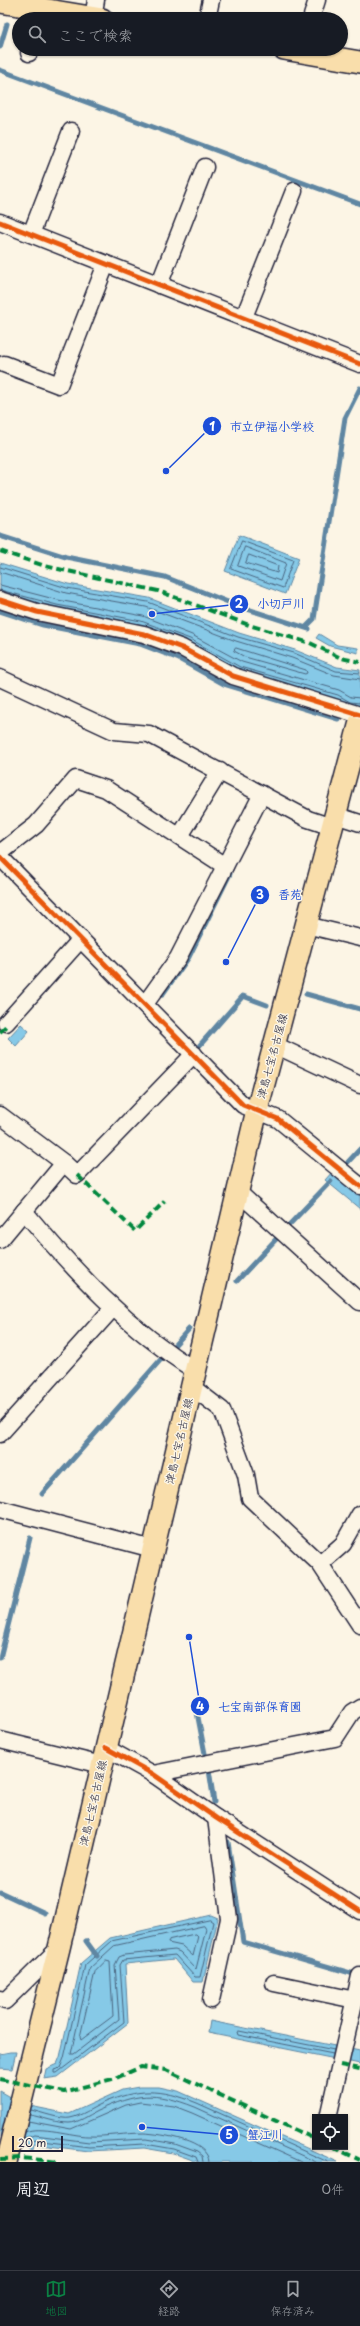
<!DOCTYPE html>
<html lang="ja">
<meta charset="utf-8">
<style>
:root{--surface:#171b24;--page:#242831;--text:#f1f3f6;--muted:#9ea1a6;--line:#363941;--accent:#0b8043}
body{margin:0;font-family:"Playpen Sans","Klee One",sans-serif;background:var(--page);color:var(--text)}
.controls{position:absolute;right:12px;bottom:12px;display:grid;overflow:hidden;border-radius:0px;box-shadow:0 1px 3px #0004}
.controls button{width:36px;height:36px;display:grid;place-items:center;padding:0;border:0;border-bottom:1px solid var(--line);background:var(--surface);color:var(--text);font:20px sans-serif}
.scale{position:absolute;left:12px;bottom:10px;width:51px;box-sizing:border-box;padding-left:4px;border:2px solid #22223b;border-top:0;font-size:11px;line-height:14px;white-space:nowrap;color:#22223b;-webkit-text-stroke:3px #fcf5e5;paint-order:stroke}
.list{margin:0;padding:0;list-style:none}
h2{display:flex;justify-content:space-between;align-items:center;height:52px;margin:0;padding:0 16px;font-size:17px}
h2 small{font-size:13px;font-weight:400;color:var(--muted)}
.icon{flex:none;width:22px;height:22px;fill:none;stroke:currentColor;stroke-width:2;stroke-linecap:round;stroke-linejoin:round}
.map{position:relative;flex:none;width:360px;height:2162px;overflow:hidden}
.search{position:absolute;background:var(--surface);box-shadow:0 1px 3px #0004;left:12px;right:12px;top:12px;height:44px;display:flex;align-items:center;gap:10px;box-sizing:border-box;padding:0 14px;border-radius:22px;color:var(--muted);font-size:15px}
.sheet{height:108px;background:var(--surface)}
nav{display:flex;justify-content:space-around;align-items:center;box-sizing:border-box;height:56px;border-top:1px solid var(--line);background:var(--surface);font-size:11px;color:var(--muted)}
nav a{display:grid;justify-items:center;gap:2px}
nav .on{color:var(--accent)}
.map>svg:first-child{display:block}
.water{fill:#86c9e7;stroke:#5e86a2}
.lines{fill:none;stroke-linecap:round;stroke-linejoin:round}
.shore{stroke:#4a6580;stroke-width:1}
.stream{stroke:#5e86a2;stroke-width:5}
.minor-casing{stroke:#22223b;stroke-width:19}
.major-casing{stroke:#22223b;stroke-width:24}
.minor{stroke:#fcf5e5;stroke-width:16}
.major{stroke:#f9deab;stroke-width:21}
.quiet{stroke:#00873e;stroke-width:4;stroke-dasharray:8 4;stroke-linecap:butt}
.cycleway-casing{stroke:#fcf5e5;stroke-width:8}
.cycleway{stroke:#e8590c;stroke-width:5}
.labels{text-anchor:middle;stroke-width:3;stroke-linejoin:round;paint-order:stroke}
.street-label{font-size:11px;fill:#22223b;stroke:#fcf5e5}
.leader{fill:none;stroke:#1d4ed8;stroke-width:1.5}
.callout-dot{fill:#1d4ed8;stroke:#fcf5e5;stroke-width:1.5}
.mark-label{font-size:12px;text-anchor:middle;font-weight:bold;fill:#fff}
.callout-label{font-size:12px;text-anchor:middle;font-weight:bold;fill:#1d4ed8;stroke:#fcf5e5;stroke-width:3;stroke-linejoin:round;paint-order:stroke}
</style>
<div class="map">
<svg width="360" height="2162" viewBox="0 0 360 2162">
<rect width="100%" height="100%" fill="#fcf5e5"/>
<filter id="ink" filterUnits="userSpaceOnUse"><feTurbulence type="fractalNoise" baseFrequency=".025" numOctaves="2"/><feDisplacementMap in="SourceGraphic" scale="8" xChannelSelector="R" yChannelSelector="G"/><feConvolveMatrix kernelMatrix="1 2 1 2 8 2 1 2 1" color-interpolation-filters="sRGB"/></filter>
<g filter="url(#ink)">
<g class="water">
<polygon points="239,535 299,558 285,594 225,571"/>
<polygon points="0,563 68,584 149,598 239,633 295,650 337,667 360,670 360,707 349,706 337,699 239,671 140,625 56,609 0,593"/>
<polygon points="319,634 337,645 358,648 358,653 330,646 316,638"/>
<polygon points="21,1024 29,1031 16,1046 8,1038"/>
<polygon points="333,1171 360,1196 360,1209 325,1180"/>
<polygon points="211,1915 218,1918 203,1982 193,1982 174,1959 125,1964 128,2023 58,2077 44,2079 46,2069 57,2064 60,2057 81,1963 110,1938"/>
<polygon points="210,2021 360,2051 360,2064 208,2033"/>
<polygon points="10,2052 16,2052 12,2069 0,2068 0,2054"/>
<polygon points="139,2087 159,2087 178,2091 338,2162 198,2162 173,2153 144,2148 88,2151 33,2144 32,2150 0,2137 0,2091 25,2105 69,2114 122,2090"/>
</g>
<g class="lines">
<g class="shore">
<polygon points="242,541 293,560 283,588 231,569"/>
<polygon points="245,547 286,563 280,581 238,566"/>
<polygon points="249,555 278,566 277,573 246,563"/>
<polyline points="0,567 67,588 148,602 238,637 294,653 336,671 360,673"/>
<polyline points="0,572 66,593 146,607 236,641 292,658 334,675 360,679"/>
<polyline points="0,585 58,600 143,616 192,635 242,662 339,690 351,697 360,698"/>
<polyline points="0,590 57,605 141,621 190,639 240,667 338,695 350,702 360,703"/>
<polygon points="236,648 306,670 307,673 305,674 245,657 234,651"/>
<polygon points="210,1920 213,1922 200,1977 195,1977 175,1955 123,1960 120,1965 124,2022 57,2073 54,2073 54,2070 60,2068 64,2058 85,1965 112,1941"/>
<polygon points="204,1926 206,1929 196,1969 180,1952 175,1950 124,1955 119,1957 115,1965 119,2019 74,2054 71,2054 90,1968 114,1946"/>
<polygon points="196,1934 198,1936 193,1956 182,1946 168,1943 169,1940"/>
<polygon points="106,1961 110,1962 113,2016 81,2040 80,2037 95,1972"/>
<polyline points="333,2054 238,2035 237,2032 239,2031 334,2050"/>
<path d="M31 2110C40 2112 62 2120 70 2118 81 2116 92 2108 101 2104 138 2088 160 2088 197 2103L328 2162"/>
<path d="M30 2115C42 2117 56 2123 69 2123 78 2123 89 2115 97 2111 137 2093 154 2091 195 2107L316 2162"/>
<polyline points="28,2121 71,2129 126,2105 140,2102 174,2106 192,2113 301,2162"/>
<path d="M25 2132C40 2125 72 2136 89 2136 107 2137 126 2133 144 2133 162 2134 209 2141 209 2162"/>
<polyline points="24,2138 35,2135 89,2142 146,2139 175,2144 197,2152 202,2156 203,2162"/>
<polyline points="23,2143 28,2145 34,2140 89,2147 145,2144 174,2149 196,2157 198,2162"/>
</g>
<g class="stream">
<polyline points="0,47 7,24"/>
<polyline points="0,70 360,204"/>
<polyline points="0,536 66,557 165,577 238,606 309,629"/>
<polyline points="0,611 43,625 140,644 179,659 224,684 338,719"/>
<polyline points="306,627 314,619 345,418 360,388"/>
<polyline points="306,994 360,1009"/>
<polyline points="162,995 189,957 230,874"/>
<polyline points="200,1045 243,996 267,1005"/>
<polyline points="348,1162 360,1149"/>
<polyline points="288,1226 331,1181"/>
<polyline points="237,1281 278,1237"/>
<polyline points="170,1350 189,1329"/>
<polyline points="42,1494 163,1357"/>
<polyline points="0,1658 30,1538"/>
<polyline points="196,1707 206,1759"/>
<polyline points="209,1770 214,1802"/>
<polyline points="228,1842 243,1942 354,1974"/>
<polyline points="0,1892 45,1913"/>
<polyline points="86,1941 97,1956"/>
</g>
<defs>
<g id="minor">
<polyline points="93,18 96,0"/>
<polyline points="207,19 211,0"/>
<polyline points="311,19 317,0"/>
<polyline points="29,53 30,49"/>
<polyline points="0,222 360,364"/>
<polyline points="31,234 71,131"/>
<polyline points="159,285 205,167"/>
<polyline points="244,317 294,191"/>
<polyline points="4,364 59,385 106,264"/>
<polyline points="0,600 37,612 144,634 182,648 233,676 360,715"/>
<polyline points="0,678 114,731 149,734 308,819 332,827"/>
<polyline points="335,815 360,823"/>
<polyline points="180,836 220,771"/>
<polyline points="0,853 36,825 76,779 106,789 225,866"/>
<polyline points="0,857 243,1105 278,1119 360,1186"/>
<polyline points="306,925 360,938"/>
<polyline points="145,1004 178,958 262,794"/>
<polyline points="6,1023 81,939"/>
<polyline points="275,1045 360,1085"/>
<polyline points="0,1115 64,1163 77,1175 194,1054"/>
<polyline points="238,1192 360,1302"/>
<path d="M24 1211C75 1272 128 1329 196 1371"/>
<polyline points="0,1240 64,1163"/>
<polyline points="192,1387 222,1410 246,1475 250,1498 320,1564 360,1625"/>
<polyline points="0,1434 113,1308"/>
<polyline points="0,1509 153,1549"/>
<polyline points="320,1564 343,1544 360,1514"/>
<polyline points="0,1740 102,1765"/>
<polyline points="106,1748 153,1774 216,1818 360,1911"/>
<polyline points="153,1774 335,1738 352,1712 360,1707"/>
<polyline points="274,1983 355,2000"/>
<polyline points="0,1999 5,2001 59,1948"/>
<polyline points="211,2000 229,1919 216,1818"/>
<polyline points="329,2113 360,1976"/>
</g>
<g id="major">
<polyline points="0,2 102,19"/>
<polyline points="284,49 360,62"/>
<polyline points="6,2162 59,1948 257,1110 360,722"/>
</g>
</defs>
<use href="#minor" class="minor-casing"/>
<use href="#major" class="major-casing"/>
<use href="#minor" class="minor"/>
<use href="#major" class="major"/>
<g class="quiet">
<polyline points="0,551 45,566 158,591 249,625 310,643 341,658 360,662"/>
<polyline points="0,1032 6,1026 6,1023"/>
<polyline points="77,1175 135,1231 165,1201"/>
<polyline points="340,2065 360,2069"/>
<polyline points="0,2079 64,2092 116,2078 141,2067 166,2070 315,2139"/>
<polyline points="333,2147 360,2160"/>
<polyline points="0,2159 22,2158 59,2162"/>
</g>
<defs>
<g id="cycleway">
<polyline points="0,222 360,364"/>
<polyline points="0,600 37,612 144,634 182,648 233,676 360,715"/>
<polyline points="0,857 243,1105 278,1119 360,1186"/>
<polyline points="106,1748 153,1774 216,1818 360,1911"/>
</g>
</defs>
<use href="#cycleway" class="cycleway-casing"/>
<use href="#cycleway" class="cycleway"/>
</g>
</g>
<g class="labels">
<g class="street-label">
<text transform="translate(272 1056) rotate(-75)" y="4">津島七宝名古屋線</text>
<text transform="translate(179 1441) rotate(-77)" y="4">津島七宝名古屋線</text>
<text transform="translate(93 1803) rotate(-77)" y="4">津島七宝名古屋線</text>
</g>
</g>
<path class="leader" d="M166 471L212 426M152 614L239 604M226 962L260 895M189 1637L200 1706M142 2127L229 2135"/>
<g class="callout-dot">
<circle cx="166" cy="471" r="4"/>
<circle cx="152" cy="614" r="4"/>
<circle cx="226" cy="962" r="4"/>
<circle cx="189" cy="1637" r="4"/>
<circle cx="142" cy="2127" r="4"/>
<circle cx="212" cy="426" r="10"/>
<circle cx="239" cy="604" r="10"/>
<circle cx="260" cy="895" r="10"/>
<circle cx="200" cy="1706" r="10"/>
<circle cx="229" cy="2135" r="10"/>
</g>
<g class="mark-label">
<text x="212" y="431">1</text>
<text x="239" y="608">2</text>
<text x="260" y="899">3</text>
<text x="200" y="1711">4</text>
<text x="229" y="2139">5</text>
</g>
<g class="callout-label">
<text x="272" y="431">市立伊福小学校</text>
<text x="281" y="608">小切戸川</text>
<text x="290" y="899">香苑</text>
<text x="260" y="1711">七宝南部保育園</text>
<text x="265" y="2139">蟹江川</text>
</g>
</svg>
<div class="controls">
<button><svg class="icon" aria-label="locate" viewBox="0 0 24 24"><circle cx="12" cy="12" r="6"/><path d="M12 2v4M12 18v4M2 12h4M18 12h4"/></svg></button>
</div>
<div class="scale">20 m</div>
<div class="search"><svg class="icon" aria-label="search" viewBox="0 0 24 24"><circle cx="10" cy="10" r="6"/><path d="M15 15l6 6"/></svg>ここで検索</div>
</div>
<section class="sheet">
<h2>周辺<small>0件</small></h2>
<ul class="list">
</ul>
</section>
<nav>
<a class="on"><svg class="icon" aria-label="map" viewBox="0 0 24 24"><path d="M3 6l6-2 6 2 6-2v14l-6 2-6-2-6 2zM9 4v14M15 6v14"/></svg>地図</a>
<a><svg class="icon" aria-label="directions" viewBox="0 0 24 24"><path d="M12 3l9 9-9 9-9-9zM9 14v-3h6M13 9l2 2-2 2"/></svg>経路</a>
<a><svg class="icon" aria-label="saved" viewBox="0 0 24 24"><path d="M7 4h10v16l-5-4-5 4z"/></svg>保存済み</a>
</nav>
